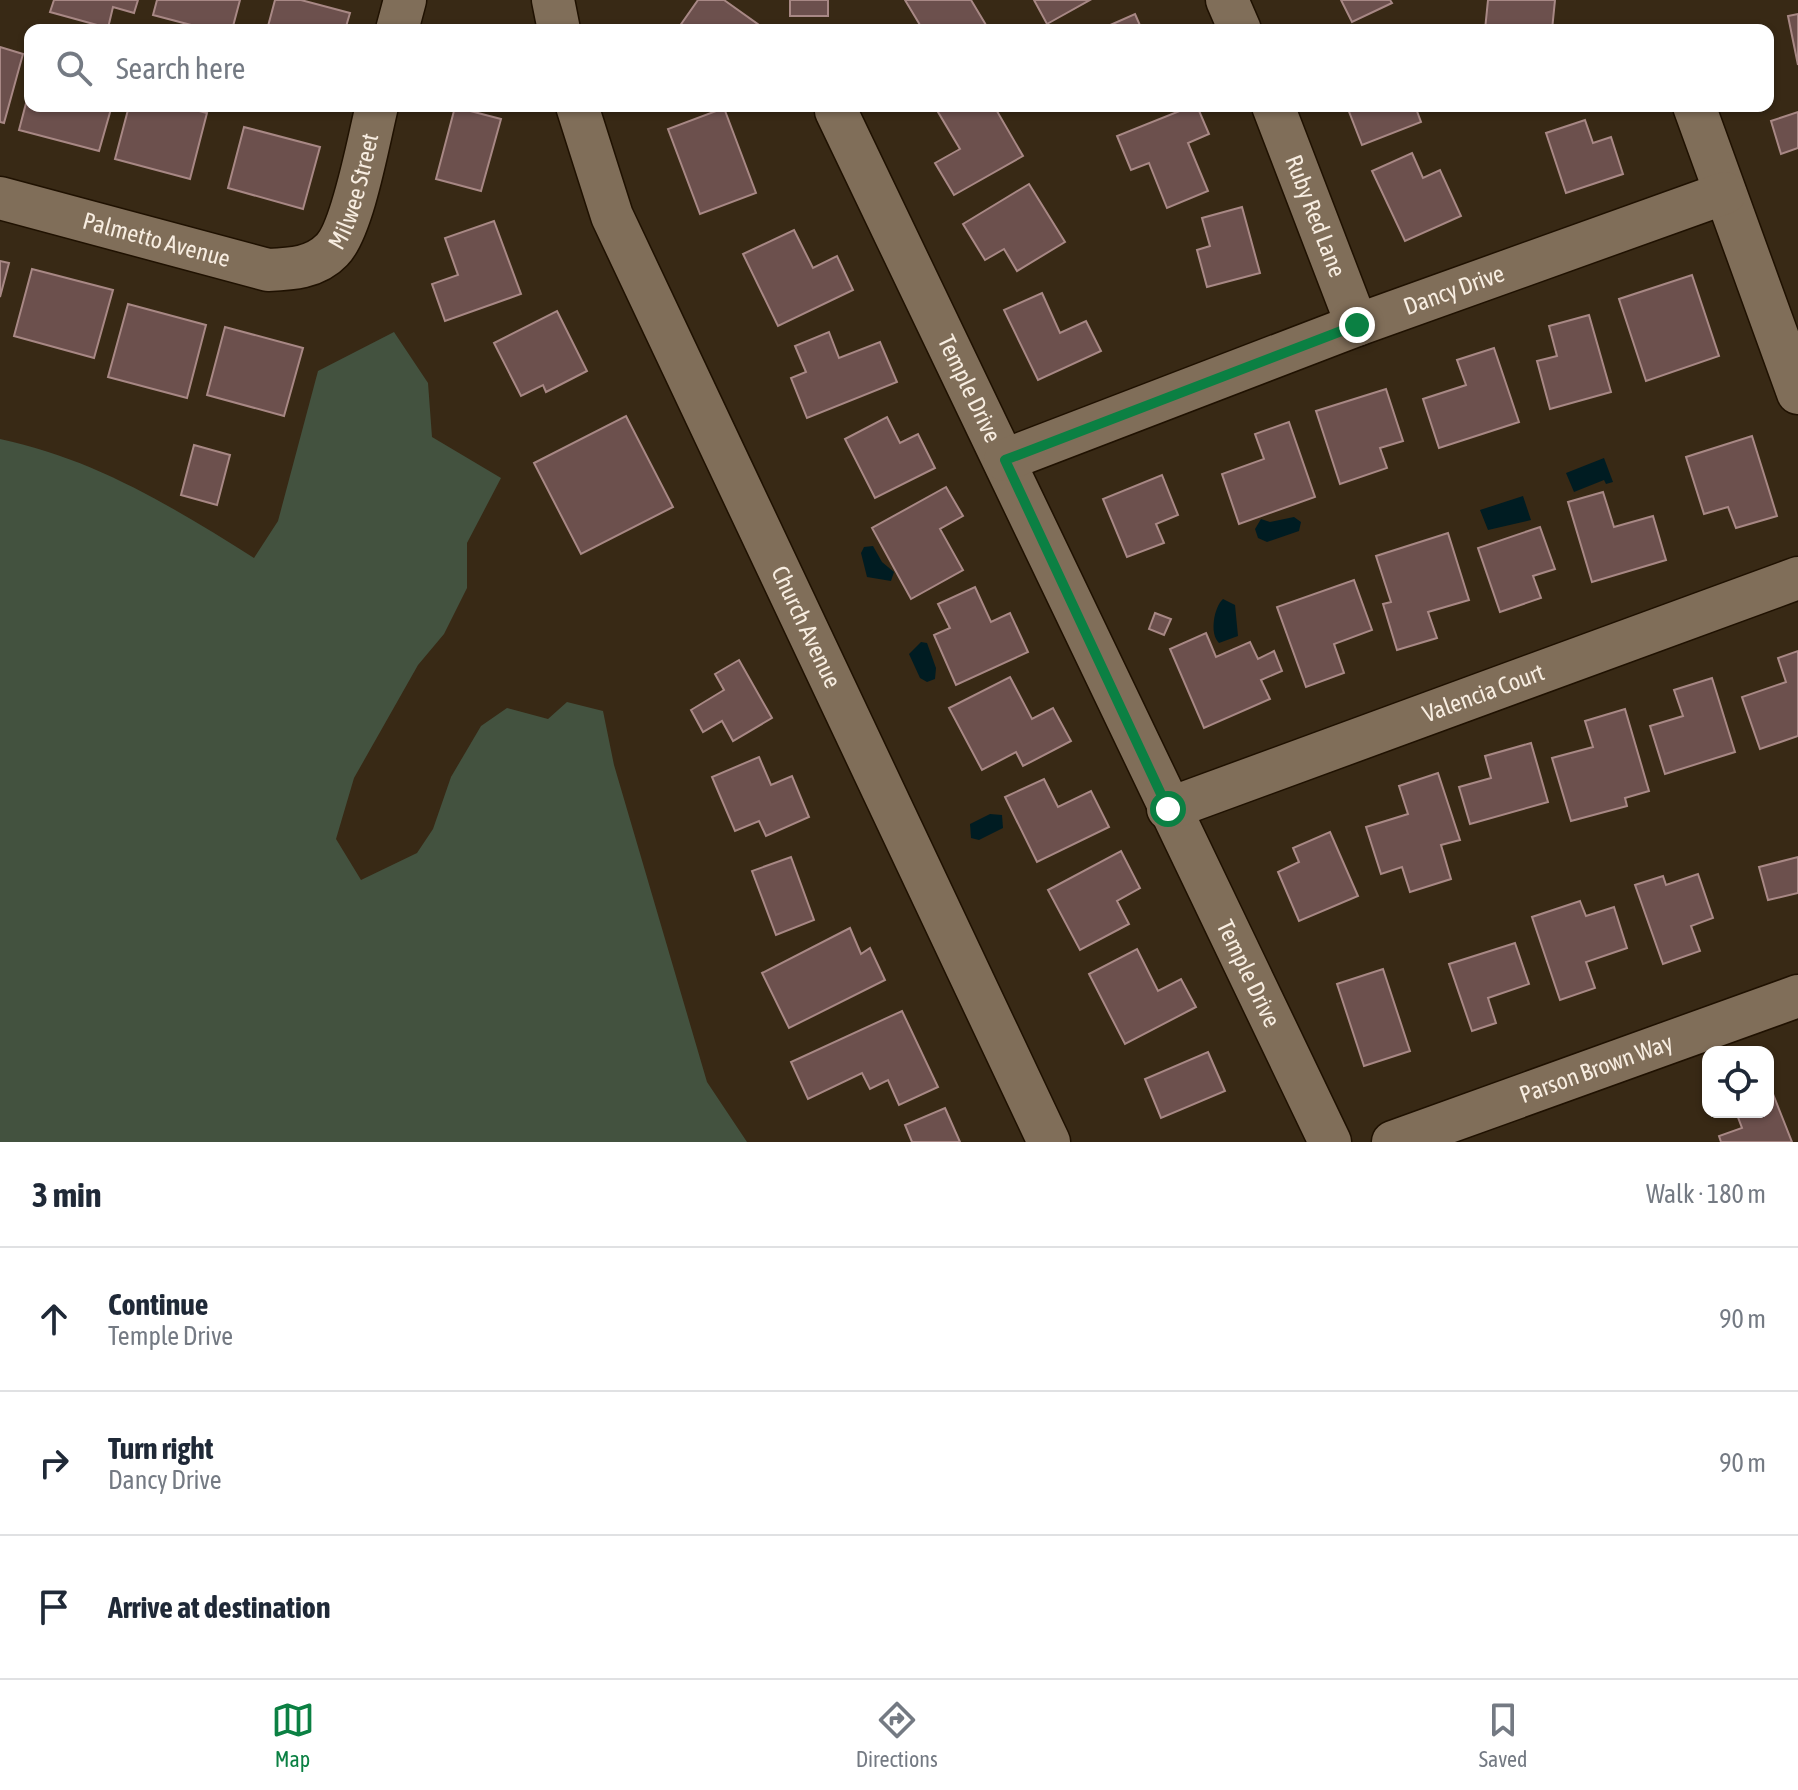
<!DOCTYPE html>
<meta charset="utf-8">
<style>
:root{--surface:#fff;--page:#f6f6f7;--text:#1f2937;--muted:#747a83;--line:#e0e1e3;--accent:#0b8043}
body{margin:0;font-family:"Asap Condensed",sans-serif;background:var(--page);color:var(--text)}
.controls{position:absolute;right:24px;bottom:24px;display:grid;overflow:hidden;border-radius:16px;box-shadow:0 2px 6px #0004}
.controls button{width:72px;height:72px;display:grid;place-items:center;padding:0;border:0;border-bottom:2px solid var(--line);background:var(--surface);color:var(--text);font:40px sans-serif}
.stop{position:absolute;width:24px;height:24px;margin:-18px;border:6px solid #0b8043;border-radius:50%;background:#fff}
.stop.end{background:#0b8043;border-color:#fff;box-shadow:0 2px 8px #0008}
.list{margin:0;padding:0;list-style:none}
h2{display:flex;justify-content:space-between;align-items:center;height:104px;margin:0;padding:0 32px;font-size:34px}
h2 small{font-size:26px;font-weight:400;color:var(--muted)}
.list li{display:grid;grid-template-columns:52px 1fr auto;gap:24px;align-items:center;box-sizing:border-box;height:144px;padding:0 32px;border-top:2px solid var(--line)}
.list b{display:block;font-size:30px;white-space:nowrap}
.list p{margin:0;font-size:26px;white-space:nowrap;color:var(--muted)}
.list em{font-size:26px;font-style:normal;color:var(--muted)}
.icon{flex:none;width:44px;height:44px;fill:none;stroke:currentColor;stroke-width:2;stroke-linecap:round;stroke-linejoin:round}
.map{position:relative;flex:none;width:1798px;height:1142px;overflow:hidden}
.search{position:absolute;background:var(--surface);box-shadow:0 2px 6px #0004;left:24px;right:24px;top:24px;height:88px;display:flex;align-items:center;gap:20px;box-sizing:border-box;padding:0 28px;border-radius:16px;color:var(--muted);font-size:30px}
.sheet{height:536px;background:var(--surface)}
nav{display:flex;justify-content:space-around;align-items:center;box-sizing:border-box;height:112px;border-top:2px solid var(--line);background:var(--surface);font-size:22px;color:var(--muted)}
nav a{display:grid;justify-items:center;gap:4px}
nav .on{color:var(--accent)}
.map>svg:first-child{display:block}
.green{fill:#43523f}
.water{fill:#001c22}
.building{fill:#6c504d;stroke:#a88885;stroke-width:2}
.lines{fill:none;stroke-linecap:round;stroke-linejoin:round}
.minor-casing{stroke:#1f1101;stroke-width:45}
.minor{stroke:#806e59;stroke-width:42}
.route{stroke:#0b8043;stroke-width:10}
.labels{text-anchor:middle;stroke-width:8;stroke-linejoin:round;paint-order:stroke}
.street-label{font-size:24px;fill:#f7ede1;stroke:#382915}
</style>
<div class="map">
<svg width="1798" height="1142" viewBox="0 0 1798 1142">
<rect width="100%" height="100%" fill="#382915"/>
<path class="green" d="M394 332 428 383 432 437 501 478 467 543V588L444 634 418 665 354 778 336 839 361 880 417 853 433 829 451 777 481 726 507 708 548 719 567 702 603 711 614 765 707 1082 747 1142H0V439C95 459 173 507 254 558L278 521 318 371Z"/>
<g class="water">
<polygon points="1604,458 1613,482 1606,484 1604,480 1574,492 1566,473"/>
<polygon points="1523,496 1531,520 1488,530 1480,510"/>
<polygon points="1294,517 1301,522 1299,531 1267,542 1258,538 1255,529 1261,519 1270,522"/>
<polygon points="873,546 882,562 894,572 891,581 867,577 861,553 864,547"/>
<path d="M1223 599 1235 605 1238 636 1219 643C1209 634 1214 607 1223 599Z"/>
<polygon points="921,642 927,643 936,668 935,679 927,682 920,678 909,654"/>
<polygon points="990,814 1002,815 1003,828 979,840 971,838 970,824"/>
</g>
<g class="building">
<polygon points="54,0 138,0 134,13 113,7 108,28 50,12"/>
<polygon points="157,0 240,0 232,30 189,30 191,25 153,15"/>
<polygon points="275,0 301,0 350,13 345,30 267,30"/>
<polygon points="698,0 724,0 766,30 677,30"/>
<rect x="790" y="0" width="38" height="16"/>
<polygon points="905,0 971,0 989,30 923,30"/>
<polygon points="1034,0 1090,0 1047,24"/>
<polygon points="1341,0 1390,0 1392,3 1352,22"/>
<polygon points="1488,0 1555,0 1552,30 1485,30"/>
<polygon points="1135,14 1142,30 1099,30"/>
<polygon points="1798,14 1798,65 1788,16"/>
<polygon points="0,47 23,54 4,123 0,122"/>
<polygon points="30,88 30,106 111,109 99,151 19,130"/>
<polygon points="129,106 180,106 207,113 190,179 115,159"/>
<polygon points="948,106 994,106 1023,156 954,195 935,163 960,149 938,112"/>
<polygon points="1192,106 1197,106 1209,134 1188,143 1208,191 1167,208 1149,163 1131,170 1117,136"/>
<polygon points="1355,106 1415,106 1421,122 1362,145 1348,109"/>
<polygon points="455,107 501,119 481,191 436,179"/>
<polygon points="724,108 756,193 700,214 668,129"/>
<polygon points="1798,112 1798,148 1781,154 1771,121"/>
<polygon points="1585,120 1593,143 1611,137 1623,174 1566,193 1546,133"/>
<polygon points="244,127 320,147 303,209 228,188"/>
<polygon points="1412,153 1423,178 1440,170 1461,216 1405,241 1372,171"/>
<polygon points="1029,184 1065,242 1017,271 1004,249 985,260 963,224"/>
<polygon points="1242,207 1260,273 1207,287 1197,250 1210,246 1202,218"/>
<polygon points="494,221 521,294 445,321 432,284 458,275 445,238"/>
<polygon points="794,230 813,268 837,256 853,290 778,326 743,254"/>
<polygon points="0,261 9,263 0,297"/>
<polygon points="32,269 113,290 94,358 14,336"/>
<polygon points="1692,275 1719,356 1646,381 1619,299"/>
<polygon points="1042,293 1060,333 1086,321 1101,351 1038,380 1004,310"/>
<polygon points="128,304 206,325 187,398 108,377"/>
<polygon points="557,311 587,371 546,392 543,385 521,396 494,343"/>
<polygon points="1589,315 1611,392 1550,409 1537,361 1557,356 1549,326"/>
<polygon points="225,327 303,348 284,416 207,395"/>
<polygon points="829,332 839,358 880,342 897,382 807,418 791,378 806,372 795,346"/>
<polygon points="1494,348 1519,422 1439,448 1423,399 1466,385 1457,360"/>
<polygon points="1386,389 1403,441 1380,448 1387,468 1340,484 1316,411"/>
<polygon points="626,416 673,507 581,554 534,463"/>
<polygon points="887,417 900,443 918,434 935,468 875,498 845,439"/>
<polygon points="1289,422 1315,497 1239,524 1222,474 1264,459 1255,434"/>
<polygon points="1752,436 1777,516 1736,528 1728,507 1704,514 1686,457"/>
<polygon points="194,445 230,455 217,505 181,495"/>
<polygon points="1162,475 1178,515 1156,524 1164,543 1127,557 1103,499"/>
<polygon points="946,487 963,516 940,529 963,570 911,599 872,528"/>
<polygon points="1603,492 1614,527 1653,516 1666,560 1592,582 1568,502"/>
<polygon points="1540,527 1555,569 1533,576 1541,598 1500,612 1478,548"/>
<polygon points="1448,533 1469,600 1428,612 1437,638 1397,650 1383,604 1391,602 1376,556"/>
<polygon points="1354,580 1372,630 1334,644 1344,673 1306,687 1277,607"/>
<polygon points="975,587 991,622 1010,613 1028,652 956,685 934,635 950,628 938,604"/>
<polygon points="1155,613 1171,619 1164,635 1149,629"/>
<polygon points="1206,633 1216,657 1250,642 1258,659 1274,651 1282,671 1261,680 1270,699 1204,728 1170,649"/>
<polygon points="1798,651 1798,736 1760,749 1742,697 1786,682 1778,658"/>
<polygon points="739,660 772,718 733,741 722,721 703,732 691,710 724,690 715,674"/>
<polygon points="1010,677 1032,719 1053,708 1071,741 1023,766 1016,752 982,770 949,708"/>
<polygon points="1712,678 1735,752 1665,774 1650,726 1683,716 1674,690"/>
<polygon points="1625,709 1649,791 1625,798 1627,806 1571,821 1552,758 1593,747 1585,721"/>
<polygon points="1531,743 1548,802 1470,824 1459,787 1491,778 1485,756"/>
<polygon points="759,757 771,785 792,776 809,817 766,836 759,821 735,831 712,777"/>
<polygon points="1438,773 1460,840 1441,845 1451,879 1410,892 1402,867 1381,874 1366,827 1408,814 1399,786"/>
<polygon points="1044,779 1058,807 1091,791 1109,827 1037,862 1005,797"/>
<polygon points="1330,832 1358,896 1299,921 1278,872 1299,862 1293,848"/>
<polygon points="1121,851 1140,888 1117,901 1129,924 1080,950 1048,890"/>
<polygon points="791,857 814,920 776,935 752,871"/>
<polygon points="1798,857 1798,893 1768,900 1759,867"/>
<polygon points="1698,874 1713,918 1691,926 1700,951 1663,964 1635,885 1663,876 1666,885"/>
<polygon points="1580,901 1586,916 1614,907 1627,948 1586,962 1595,988 1560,1000 1532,917"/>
<polygon points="850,928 861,954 870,948 885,980 789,1028 762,973"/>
<polygon points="1515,943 1529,984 1488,998 1496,1023 1472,1031 1449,964"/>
<polygon points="1137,949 1158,991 1181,979 1196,1007 1125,1044 1089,974"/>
<polygon points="1383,969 1410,1051 1364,1066 1337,984"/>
<polygon points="902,1011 938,1087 899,1105 888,1080 870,1089 862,1073 808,1099 791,1062"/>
<polygon points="1208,1052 1225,1091 1161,1118 1145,1079"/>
<polygon points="1773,1094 1792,1142 1721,1142 1719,1136 1742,1128 1736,1112 1768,1112 1768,1096"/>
<polygon points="945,1108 960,1142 912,1142 905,1125"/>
</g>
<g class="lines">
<defs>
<g id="minor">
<polyline points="553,0 559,30"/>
<polyline points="1227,0 1240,30"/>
<polyline points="397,30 405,0"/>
<path id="s1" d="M577 106 612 216 1049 1142"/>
<path id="s2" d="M1273 106 1357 325"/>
<polyline points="1694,106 1798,393"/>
<path id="s3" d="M836 111C1002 454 1163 800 1330 1142"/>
<path id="s4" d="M0 198 268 270C291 269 315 268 332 250 353 229 369 138 377 106"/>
<path id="s5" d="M1005 460 1357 325 1725 193"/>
<path id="s6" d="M1168 809 1798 578"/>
<path id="s7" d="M1393 1142 1798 996"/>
</g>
</defs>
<use href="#minor" class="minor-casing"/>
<use href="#minor" class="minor"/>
</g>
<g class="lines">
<polyline class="route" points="1168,809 1005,460 1357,325"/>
</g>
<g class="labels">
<g class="street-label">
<text dy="8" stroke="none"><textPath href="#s4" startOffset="410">Milwee Street</textPath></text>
<text dy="8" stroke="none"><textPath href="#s2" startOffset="118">Ruby Red Lane</textPath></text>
<text dy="8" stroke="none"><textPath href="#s4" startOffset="162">Palmetto Avenue</textPath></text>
<text dy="8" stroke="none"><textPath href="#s5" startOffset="480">Dancy Drive</textPath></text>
<text dy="8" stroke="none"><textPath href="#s3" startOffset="308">Temple Drive</textPath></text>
<text dy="8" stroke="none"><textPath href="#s1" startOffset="570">Church Avenue</textPath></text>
<text dy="8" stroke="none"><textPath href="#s6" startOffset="336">Valencia Court</textPath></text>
<text dy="8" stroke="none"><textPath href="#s3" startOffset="956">Temple Drive</textPath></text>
<text dy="8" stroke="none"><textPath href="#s7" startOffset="216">Parson Brown Way</textPath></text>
</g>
</g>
</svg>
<div class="controls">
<button><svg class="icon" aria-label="locate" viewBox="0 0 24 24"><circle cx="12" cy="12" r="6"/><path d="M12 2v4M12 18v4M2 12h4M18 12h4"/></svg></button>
</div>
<div class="stop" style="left:1168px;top:809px"></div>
<div class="stop end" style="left:1357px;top:325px"></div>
<div class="search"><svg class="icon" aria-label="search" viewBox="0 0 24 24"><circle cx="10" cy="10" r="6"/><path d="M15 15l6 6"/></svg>Search here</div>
</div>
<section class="sheet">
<h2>3 min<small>Walk · 180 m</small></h2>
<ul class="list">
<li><svg class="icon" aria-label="ahead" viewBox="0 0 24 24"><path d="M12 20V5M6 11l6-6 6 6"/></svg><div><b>Continue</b><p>Temple Drive</p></div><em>90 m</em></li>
<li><svg class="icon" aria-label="right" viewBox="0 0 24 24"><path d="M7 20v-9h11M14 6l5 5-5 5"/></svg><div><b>Turn right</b><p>Dancy Drive</p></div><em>90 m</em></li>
<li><svg class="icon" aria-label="arrive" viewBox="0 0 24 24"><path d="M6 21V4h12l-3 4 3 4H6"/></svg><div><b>Arrive at destination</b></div></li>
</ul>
</section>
<nav>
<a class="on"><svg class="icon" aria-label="map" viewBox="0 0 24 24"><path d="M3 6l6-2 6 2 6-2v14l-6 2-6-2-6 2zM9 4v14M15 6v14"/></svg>Map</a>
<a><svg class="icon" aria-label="directions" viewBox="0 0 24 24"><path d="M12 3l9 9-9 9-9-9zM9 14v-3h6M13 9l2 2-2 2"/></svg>Directions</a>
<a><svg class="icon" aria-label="saved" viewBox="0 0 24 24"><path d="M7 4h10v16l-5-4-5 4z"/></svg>Saved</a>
</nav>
